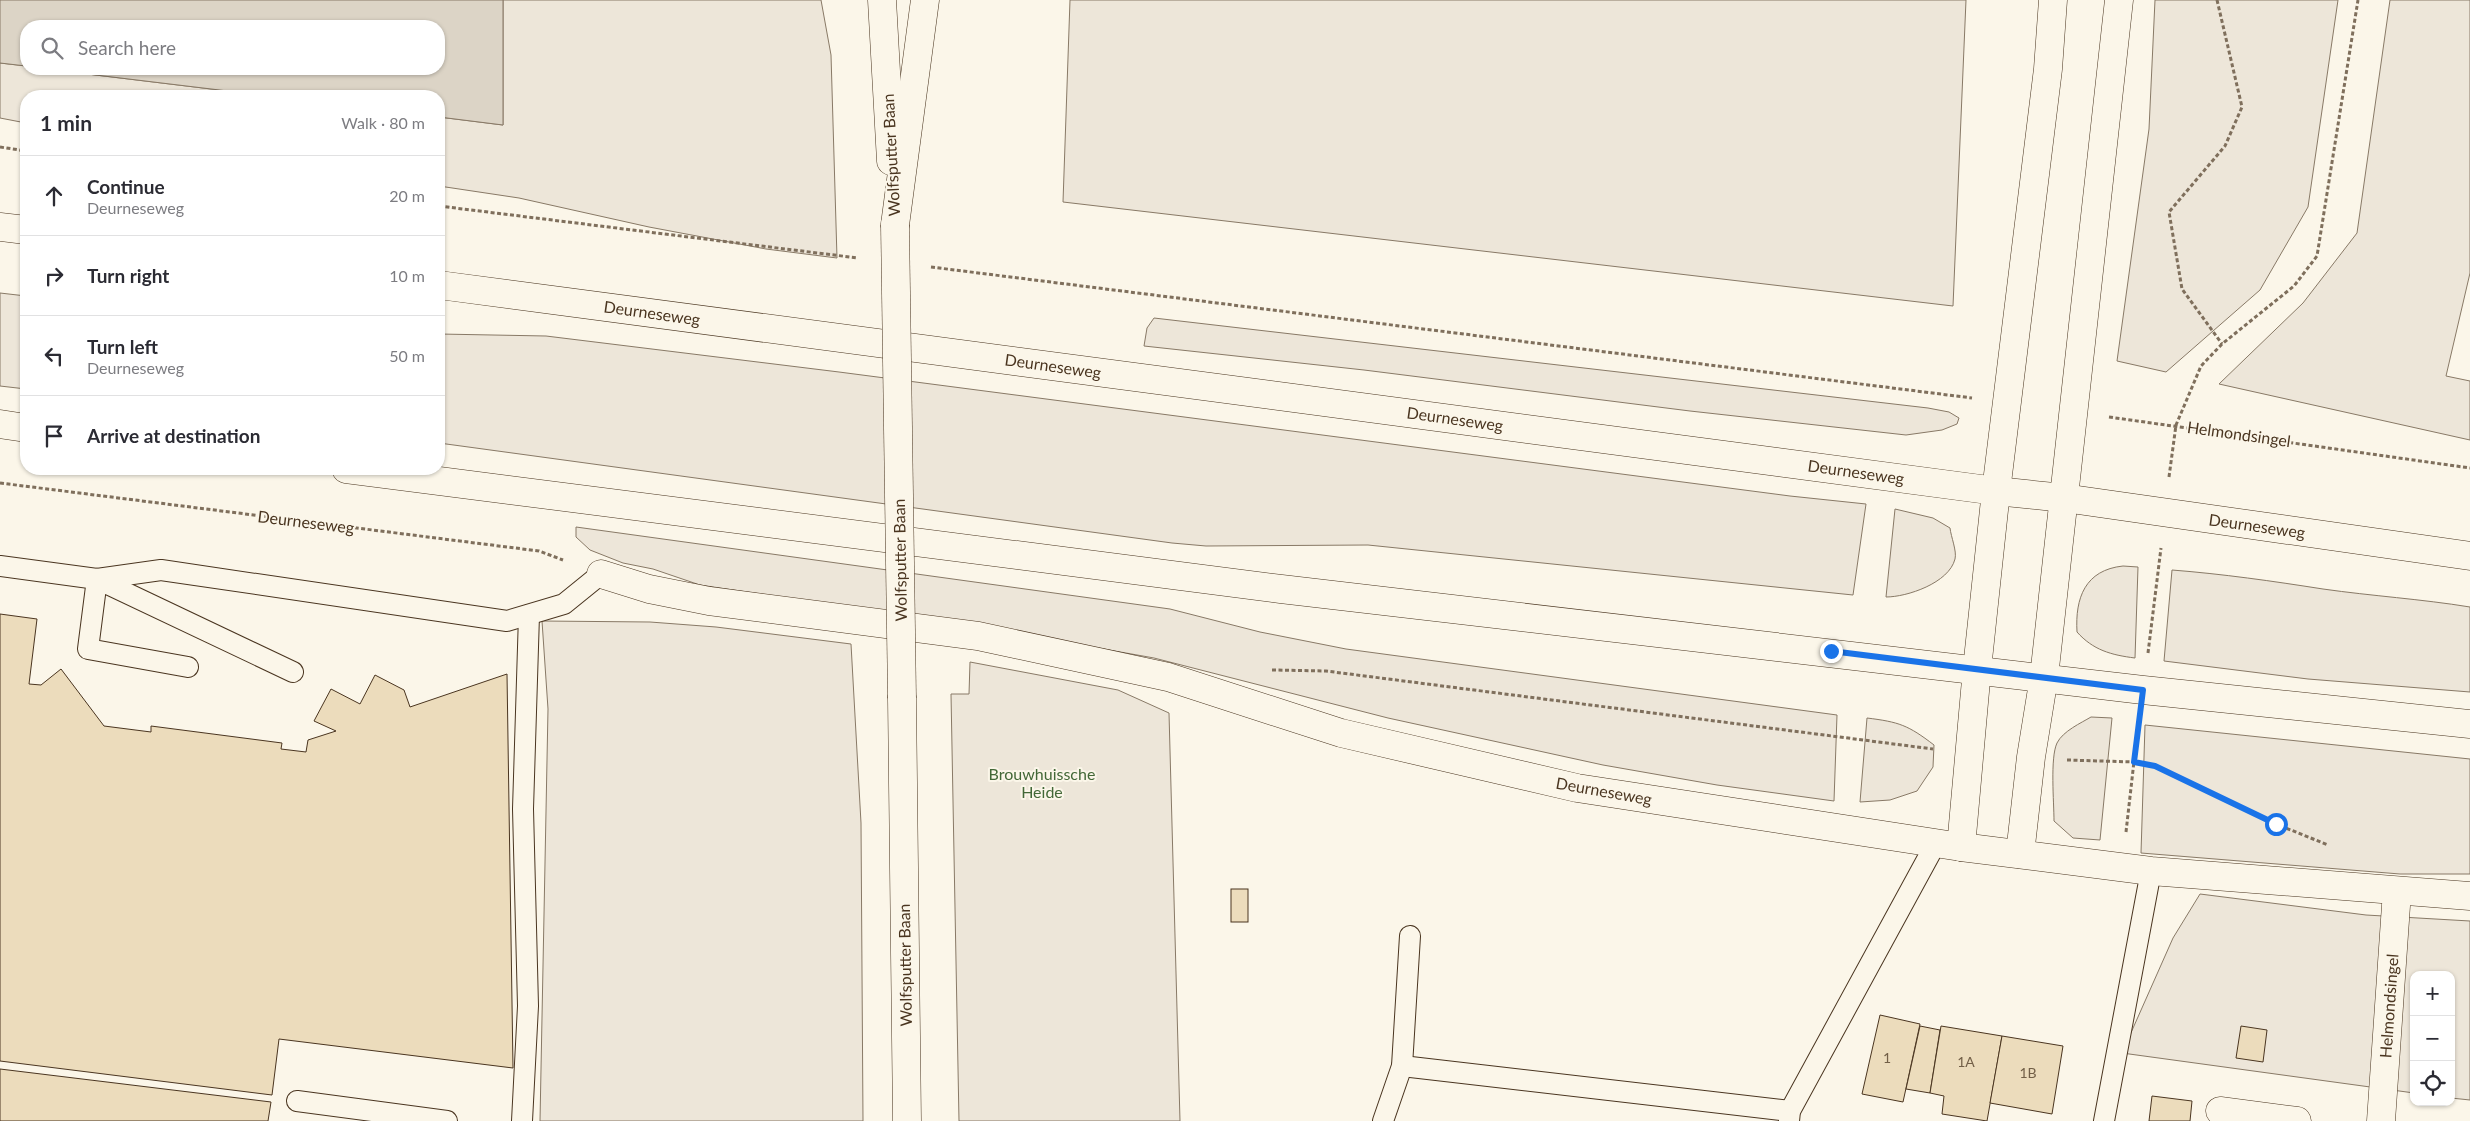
<!DOCTYPE html>
<meta charset="utf-8">
<style>
:root{--surface:#fff;--page:#f2f2f3;--text:#2b2b33;--muted:#7c7c81;--line:#e1e1e2}
body{margin:0;font-family:Lato,sans-serif;background:var(--page);color:var(--text)}
.controls{position:absolute;right:15px;bottom:15px;display:grid;overflow:hidden;border-radius:10px;box-shadow:0 1px 4px #0004}
.controls button{width:45px;height:45px;display:grid;place-items:center;padding:0;border:0;border-bottom:1px solid var(--line);background:var(--surface);color:var(--text);font:25px sans-serif}
.stop{position:absolute;width:15px;height:15px;margin:-11px;border:4px solid #1a73e8;border-radius:50%;background:#fff}
.stop.end{background:#1a73e8;border-color:#fff;box-shadow:0 1px 5px #0008}
.list{margin:0;padding:0;list-style:none}
h2{display:flex;justify-content:space-between;align-items:center;height:65px;margin:0;padding:0 20px;font-size:21px}
h2 small{font-size:16px;font-weight:400;color:var(--muted)}
.list li{display:grid;grid-template-columns:32px 1fr auto;gap:15px;align-items:center;box-sizing:border-box;height:80px;padding:0 20px;border-top:1px solid var(--line)}
.list b{display:block;font-size:19px;white-space:nowrap}
.list p{margin:0;font-size:16px;white-space:nowrap;color:var(--muted)}
.list em{font-size:16px;font-style:normal;color:var(--muted)}
.icon{flex:none;width:28px;height:28px;fill:none;stroke:currentColor;stroke-width:2;stroke-linecap:round;stroke-linejoin:round}
.map{position:relative;flex:none;width:2470px;height:1121px;overflow:hidden}
.search{position:absolute;background:var(--surface);box-shadow:0 1px 4px #0004;left:20px;top:20px;width:425px;height:55px;display:flex;align-items:center;gap:12px;box-sizing:border-box;padding:0 18px;border-radius:20px;color:var(--muted);font-size:19px}
.panel{position:absolute;background:var(--surface);box-shadow:0 1px 4px #0004;left:20px;top:90px;width:425px;height:385px;border-radius:20px}
.map>svg:first-child{display:block}
.green{fill:#ede6d9;stroke:#887966}
.water{fill:#dcd4c6;stroke:#887966}
.building{fill:#ecdcbc;stroke:#4a3520}
.lines{fill:none;stroke-linecap:round;stroke-linejoin:round}
.lane-casing{stroke:#4a3520;stroke-width:22}
.street-casing{stroke:#4a3520;stroke-width:29}
.primary-casing{stroke:#4a3520;stroke-width:29}
.path{stroke:#7f6f5c;stroke-width:3;stroke-dasharray:4 2.5;stroke-linecap:butt}
.lane{stroke:#fbf6e9;stroke-width:20}
.street{stroke:#fbf6e9;stroke-width:28}
.primary{stroke:#fbf6e9;stroke-width:28}
.primary-bridge-casing{stroke:#4a3520;stroke-width:29;stroke-linecap:butt}
.primary-bridge{stroke:#fbf6e9;stroke-width:28}
.route{stroke:#1a73e8;stroke-width:6}
.labels{text-anchor:middle;stroke-width:4;stroke-linejoin:round;paint-order:stroke}
.number-label{font-size:14px;fill:#725f47}
.street-label{font-size:16px;fill:#4a3520;stroke:#fbf6e9}
.park-label{font-size:16px;fill:#436837;stroke:#fbf6e9}
</style>
<div class="map">
<svg width="2470" height="1121" viewBox="0 0 2470 1121">
<rect width="100%" height="100%" fill="#fbf6e9"/>
<g class="green">
<polygon points="503,0 821,0 831,55 837,258 766,249 649,227 519,198 439,186 439,117 503,125"/>
<polygon points="1070,0 1966,0 1953,306 1063,202"/>
<polygon points="2155,0 2338,0 2308,207 2260,290 2166,372 2117,361 2149,129"/>
<polygon points="2390,0 2470,0 2470,273 2446,376 2470,381 2470,440 2219,384 2303,303 2357,233"/>
<polygon points="0,63 26,66 26,69 46,69 269,96 26,96 26,123 0,118"/>
<polygon points="0,293 26,296 26,389 0,386"/>
<polygon points="1154,318 1928,408 1949,412 1959,418 1957,424 1942,430 1906,435 1690,411 1364,370 1144,346 1147,328"/>
<polygon points="439,334 546,336 839,372 1790,496 1866,504 1853,595 1368,545 1206,546 1172,543 439,443"/>
<path d="M1895 509 1933 518 1950 528C1951 537 1957 551 1955 559 1949 583 1907 597 1886 597Z"/>
<polygon points="576,527 1170,609 1260,632 1346,649 1837,715 1834,801 1717,785 1603,765 1388,718 1154,658 969,625 700,585 653,569 623,563 590,550 576,537"/>
<path d="M2123 566 2138 567 2135 658C2111 655 2093 650 2077 632 2075 598 2085 570 2123 566Z"/>
<path d="M2172 570C2223 574 2272 581 2323 589 2372 596 2421 599 2470 607V692L2308 679 2164 661Z"/>
<polygon points="542,621 650,622 716,627 851,644 861,823 863,1121 540,1121 548,709"/>
<polygon points="970,662 1118,690 1169,713 1180,1121 959,1121 951,694 969,694"/>
<path d="M2091 717 2112 718 2100 840 2073 838 2054 821C2054 802 2050 758 2057 743 2063 731 2081 723 2091 717Z"/>
<path d="M1867 718C1899 722 1908 725 1934 745L1933 767 1917 791 1890 800 1860 802Z"/>
<polygon points="2145,725 2470,759 2470,874 2400,874 2141,853"/>
<polygon points="2200,894 2366,915 2470,921 2470,1100 2451,1098 2451,975 2414,975 2414,1093 2122,1053 2173,938"/>
</g>
<polygon class="water" points="0,0 503,0 503,125 439,117 439,96 269,96 46,69 439,69 439,26 26,26 26,66 0,63"/>
<g class="building">
<polygon points="0,614 37,619 29,684 41,685 61,669 104,726 151,732 151,726 282,743 281,749 306,752 308,740 336,731 314,721 331,689 360,704 375,675 404,690 410,707 507,674 513,1068 279,1039 272,1095 0,1061"/>
<rect x="1231" y="889" width="17" height="33"/>
<polygon points="1880,1015 1920,1024 1903,1102 1862,1094"/>
<polygon points="1920,1026 1940,1030 1930,1093 1906,1089"/>
<polygon points="1941,1026 2002,1036 1987,1121 1942,1114 1944,1096 1930,1093"/>
<polygon points="2241,1026 2267,1030 2263,1062 2236,1058"/>
<polygon points="2002,1036 2063,1046 2052,1114 1990,1103"/>
<polygon points="0,1069 271,1102 268,1121 0,1121"/>
<polygon points="2152,1096 2192,1101 2190,1121 2149,1121"/>
</g>
<g class="lines">
<defs>
<g id="lane">
<polyline points="0,566 97,579 161,570 507,621 564,604 601,574"/>
<polyline points="188,667 88,649 97,579 293,672"/>
<polyline points="1402,1066 1790,1111"/>
<polyline points="297,1101 447,1121"/>
<polyline points="522,1121 528,1006 523,809 529,615"/>
<polyline points="1383,1121 1402,1066 1410,936"/>
<polyline points="1789,1121 1790,1111 1936,843"/>
<polyline points="2104,1121 2151,871"/>
</g>
<g id="street">
<polyline points="601,574 649,589 709,601 978,636 1168,677 1341,733 1577,788 1961,847 2151,871 2470,896"/>
<polyline points="1961,847 1977,669"/>
<polyline points="2020,854 2031,757 2044,677"/>
<polyline points="2220,1111 2297,1121"/>
<polyline points="2381,1121 2397,891"/>
</g>
<g id="primary">
<polyline points="882,0 891,161"/>
<polyline points="895,225 925,0"/>
<polyline points="0,227 26,230"/>
<polyline points="439,285 1996,491 2064,498 2470,556"/>
<polyline points="0,424 26,428"/>
<polyline points="346,469 1281,589 2143,690 2470,724"/>
<polyline points="1977,669 1996,491 2048,69 2053,0"/>
<polyline points="2044,677 2119,0"/>
<polyline points="902,698 907,1121"/>
</g>
</defs>
<use href="#lane" class="lane-casing"/>
<use href="#street" class="street-casing"/>
<use href="#primary" class="primary-casing"/>
<g class="path">
<polyline points="2217,0 2242,107 2225,146 2169,212 2182,289 2222,344"/>
<polyline points="0,147 26,151"/>
<polyline points="439,206 858,258"/>
<polyline points="931,267 1972,398"/>
<polyline points="2109,417 2470,468"/>
<polyline points="2169,477 2176,425 2201,366 2222,344 2294,286 2317,256 2358,0"/>
<polyline points="0,483 539,551 563,560"/>
<polyline points="2148,653 2161,548"/>
<polyline points="1272,670 1326,671 1933,749"/>
<polyline points="2067,760 2134,762 2155,766 2276,824 2328,845"/>
<polyline points="2126,832 2138,726"/>
</g>
<use href="#lane" class="lane"/>
<use href="#street" class="street"/>
<use href="#primary" class="primary"/>
<defs>
<polyline id="primary-bridge" points="895,225 902,698"/>
</defs>
<use href="#primary-bridge" class="primary-bridge-casing"/>
<use href="#primary-bridge" class="primary-bridge"/>
</g>
<g class="lines">
<polyline class="route" points="1831,651 2143,690 2134,762 2155,766 2276,824"/>
</g>
<g class="labels">
<g class="number-label">
<text x="1887" y="1063">1</text>
<text x="1966" y="1067">1A</text>
<text x="2028" y="1078">1B</text>
</g>
<g class="street-label">
<text transform="translate(891 155) rotate(-93)" y="6">Wolfsputter Baan</text>
<text transform="translate(652 313) rotate(8)" y="6">Deurneseweg</text>
<text transform="translate(1053 366) rotate(8)" y="6">Deurneseweg</text>
<text transform="translate(1455 419) rotate(8)" y="6">Deurneseweg</text>
<text transform="translate(2239 434) rotate(8)" y="6">Helmondsingel</text>
<text transform="translate(1856 472) rotate(8)" y="6">Deurneseweg</text>
<text transform="translate(306 522) rotate(7)" y="6">Deurneseweg</text>
<text transform="translate(2257 526) rotate(8)" y="6">Deurneseweg</text>
<text transform="translate(900 560) rotate(-91)" y="6">Wolfsputter Baan</text>
<text transform="translate(1604 791) rotate(10)" y="6">Deurneseweg</text>
<text transform="translate(905 965) rotate(-91)" y="6">Wolfsputter Baan</text>
<text transform="translate(2389 1006) rotate(-86)" y="6">Helmondsingel</text>
</g>
<g class="park-label">
<text x="1042" y="780">Brouwhuissche<tspan x="1042" dy="18">Heide</tspan></text>
</g>
</g>
</svg>
<div class="controls">
<button>+</button>
<button>−</button>
<button><svg class="icon" aria-label="locate" viewBox="0 0 24 24"><circle cx="12" cy="12" r="6"/><path d="M12 2v4M12 18v4M2 12h4M18 12h4"/></svg></button>
</div>
<div class="stop" style="left:2276px;top:824px"></div>
<div class="stop end" style="left:1831px;top:651px"></div>
<div class="search"><svg class="icon" aria-label="search" viewBox="0 0 24 24"><circle cx="10" cy="10" r="6"/><path d="M15 15l6 6"/></svg>Search here</div>
<section class="panel">
<h2>1 min<small>Walk · 80 m</small></h2>
<ul class="list">
<li><svg class="icon" aria-label="ahead" viewBox="0 0 24 24"><path d="M12 20V5M6 11l6-6 6 6"/></svg><div><b>Continue</b><p>Deurneseweg</p></div><em>20 m</em></li>
<li><svg class="icon" aria-label="right" viewBox="0 0 24 24"><path d="M7 20v-9h11M14 6l5 5-5 5"/></svg><div><b>Turn right</b></div><em>10 m</em></li>
<li><svg class="icon" aria-label="left" viewBox="0 0 24 24"><path d="M17 20v-9H6M10 6l-5 5 5 5"/></svg><div><b>Turn left</b><p>Deurneseweg</p></div><em>50 m</em></li>
<li><svg class="icon" aria-label="arrive" viewBox="0 0 24 24"><path d="M6 21V4h12l-3 4 3 4H6"/></svg><div><b>Arrive at destination</b></div></li>
</ul>
</section>
</div>
